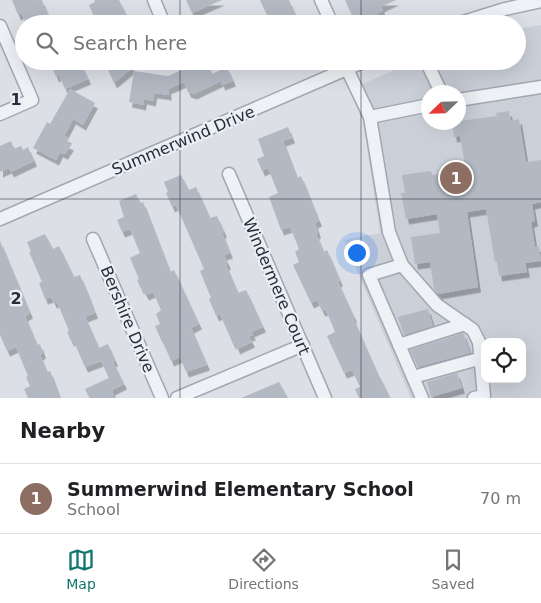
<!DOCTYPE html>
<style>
:root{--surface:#fff;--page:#f6f6f6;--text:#202124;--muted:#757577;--line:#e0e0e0;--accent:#0f766e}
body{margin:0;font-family:"DejaVu Sans",sans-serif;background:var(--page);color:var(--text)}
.controls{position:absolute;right:15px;bottom:15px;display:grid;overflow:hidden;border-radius:10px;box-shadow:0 5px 20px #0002}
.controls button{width:45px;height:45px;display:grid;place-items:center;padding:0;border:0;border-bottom:1px solid var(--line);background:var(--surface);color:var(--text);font:25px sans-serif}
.compass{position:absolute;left:421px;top:85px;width:45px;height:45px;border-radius:50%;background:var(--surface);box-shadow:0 5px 20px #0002;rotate:247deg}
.you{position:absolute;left:356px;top:252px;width:18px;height:18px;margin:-12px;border:4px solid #fff;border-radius:50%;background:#1a73e8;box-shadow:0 0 0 8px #1a73e833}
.badge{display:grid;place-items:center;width:32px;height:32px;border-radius:50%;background:var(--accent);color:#fff;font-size:16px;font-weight:700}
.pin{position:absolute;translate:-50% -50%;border:2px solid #fff;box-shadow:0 1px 5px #0006}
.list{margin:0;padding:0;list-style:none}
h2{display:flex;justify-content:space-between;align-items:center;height:65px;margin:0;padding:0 20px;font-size:21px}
h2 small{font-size:16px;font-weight:400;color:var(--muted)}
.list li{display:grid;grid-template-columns:32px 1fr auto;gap:15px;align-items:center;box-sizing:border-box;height:70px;padding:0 20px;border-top:1px solid var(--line)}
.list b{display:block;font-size:19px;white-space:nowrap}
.list p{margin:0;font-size:16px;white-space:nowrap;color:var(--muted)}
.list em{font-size:16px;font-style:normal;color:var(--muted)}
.icon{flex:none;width:28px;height:28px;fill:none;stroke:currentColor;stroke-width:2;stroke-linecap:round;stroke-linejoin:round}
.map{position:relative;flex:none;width:541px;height:398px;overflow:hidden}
.search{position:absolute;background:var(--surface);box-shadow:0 5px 20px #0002;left:15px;right:15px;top:15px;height:55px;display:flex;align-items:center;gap:12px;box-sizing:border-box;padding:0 18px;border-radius:28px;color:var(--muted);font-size:19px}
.sheet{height:135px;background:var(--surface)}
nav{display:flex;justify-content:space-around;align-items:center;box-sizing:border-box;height:70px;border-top:1px solid var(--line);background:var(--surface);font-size:14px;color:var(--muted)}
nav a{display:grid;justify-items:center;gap:2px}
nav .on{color:var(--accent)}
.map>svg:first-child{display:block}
.built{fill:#cacfd8;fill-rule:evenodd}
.building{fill:#b3b9c3;filter:url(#shadow)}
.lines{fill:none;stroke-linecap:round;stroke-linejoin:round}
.minor-casing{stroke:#a2a7b0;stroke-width:15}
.minor{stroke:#eef1f5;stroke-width:12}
.grid{fill:none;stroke:#262e3d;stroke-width:1;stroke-opacity:0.55}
.labels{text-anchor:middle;stroke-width:4.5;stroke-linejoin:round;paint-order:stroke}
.street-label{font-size:16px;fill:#262e3d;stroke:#ebeff4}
.grid-label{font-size:16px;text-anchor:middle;font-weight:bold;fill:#262e3d;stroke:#ebeff4;stroke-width:4.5;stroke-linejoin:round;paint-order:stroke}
</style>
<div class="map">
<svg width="541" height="398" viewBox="0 0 541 398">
<defs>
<filter id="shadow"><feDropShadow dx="3" dy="5.5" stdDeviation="0" flood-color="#0004"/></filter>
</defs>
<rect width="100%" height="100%" fill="#dce0e6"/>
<path class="built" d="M541 25V398H411L344 240 380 233 363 121 349 90 415 61H517V29ZM428 92H458V122H428ZM485 342H522V379H485Z"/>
<g class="building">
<polygon points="12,0 42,0 48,15 26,24 22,13 18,15"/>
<polygon points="94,0 119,0 129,20 121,24 97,24 89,5 95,2"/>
<polygon points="186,0 222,0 192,13"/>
<polygon points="260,0 289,0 295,14 271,24"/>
<polygon points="345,0 396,0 381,7 383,11 375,15 379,24 356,24"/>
<polygon points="50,61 80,61 88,79 65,89 59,75 56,77"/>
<polygon points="104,61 129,61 132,68 114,83"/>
<polygon points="202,61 206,61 212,74 227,67 233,81 222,85 221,81 194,94 188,92 184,82 168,89 169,95 154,93 153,101 144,99 143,105 129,102 134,71 168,76"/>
<polygon points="70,89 95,103 83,125 73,119 64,136 69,138 66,143 71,145 65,154 60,152 56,160 33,148 47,122 50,124"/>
<polygon points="509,111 511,121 519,119 526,162 541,160 541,202 532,204 535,221 531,222 535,247 539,246 541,261 525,263 527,272 499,276 497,262 495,262 486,209 467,212 478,287 438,294 434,289 430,262 415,264 411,237 440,233 437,214 406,219 401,193 405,193 402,175 431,171 432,175 455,171 454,168 465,166 460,136 454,137 452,122 497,116 496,113"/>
<polygon points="288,127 292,138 283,141 297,178 301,176 319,221 315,223 318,233 316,234 324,252 327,250 340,281 338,282 354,317 353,318 379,377 380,377 390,398 359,398 355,389 360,387 352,370 344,373 327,336 335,332 326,310 322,311 317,300 311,303 293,265 299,262 295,252 299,249 290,227 281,230 269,197 278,193 268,168 262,171 257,159 264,156 258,139"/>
<polygon points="11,141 14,149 21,146 23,150 28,147 34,161 13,171 11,172 9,168 0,172 0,146"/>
<polygon points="181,175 189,190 196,187 210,218 217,216 224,232 222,233 230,253 224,255 228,264 226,265 238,293 246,290 248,294 263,327 251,332 253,335 249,336 252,342 237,349 235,343 233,344 220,314 216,316 209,299 211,298 200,271 204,269 176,205 172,207 166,193 168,192 164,182"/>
<polygon points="136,194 140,203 143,202 170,272 174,270 199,324 191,328 207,365 186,372 180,357 171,361 163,342 162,342 155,326 160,324 156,314 161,310 153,292 146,295 142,288 141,289 137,280 139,279 130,258 140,253 130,229 122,232 117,220 124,217 119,201"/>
<polygon points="45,234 53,249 59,246 74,277 80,275 87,292 95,313 85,317 99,348 108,344 115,361 113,362 124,384 112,390 114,398 91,398 88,395 85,389 109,378 101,361 85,367 73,340 71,341 67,332 69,331 57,302 54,303 51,297 45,299 39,283 42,282 29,252 31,252 27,242"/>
<polygon points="0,241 30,313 25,316 37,345 40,344 43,353 40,355 47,372 50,371 60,398 28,398 24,389 30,386 26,377 28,376 16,347 7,351 0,335"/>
<polygon points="428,309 433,326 404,335 398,317"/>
<polygon points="463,333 470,353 418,367 410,350"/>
<polygon points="457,373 462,388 431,397 427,382"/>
<polygon points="279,382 288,398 241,398"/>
</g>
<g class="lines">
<defs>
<g id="minor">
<polyline points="154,0 164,24"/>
<polyline points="321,0 332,24"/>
<polyline points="457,24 505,9 541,1"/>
<polyline points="0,26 32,100 0,114"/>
<polyline points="426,61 441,92"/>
<polyline points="347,69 370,117 389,232 402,265"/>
<polyline points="458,100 541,87"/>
<polyline points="370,117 424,106"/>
<polyline points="229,174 325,398"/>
<polyline points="0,219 365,61"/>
<polyline points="93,239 162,398"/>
<polyline points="399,345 465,324"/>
<polyline points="413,377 482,358"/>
<polyline points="177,398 303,345"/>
<polyline points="422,398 369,275 402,265 437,305 473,330 479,342 484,396 474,398"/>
</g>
</defs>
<use href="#minor" class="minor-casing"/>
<use href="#minor" class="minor"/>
</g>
<path class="grid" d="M180 0V24M361 0V24M180 61V398M361 61V398M0 199H541"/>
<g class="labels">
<g class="street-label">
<text transform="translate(183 140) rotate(-23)" y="6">Summerwind Drive</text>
<text transform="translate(277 286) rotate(67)" y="6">Windermere Court</text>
<text transform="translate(128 319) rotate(67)" y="6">Bershire Drive</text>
</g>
</g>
<g class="grid-label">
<text x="16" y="105">1</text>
<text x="16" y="304">2</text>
</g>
</svg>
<div class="controls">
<button><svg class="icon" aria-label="locate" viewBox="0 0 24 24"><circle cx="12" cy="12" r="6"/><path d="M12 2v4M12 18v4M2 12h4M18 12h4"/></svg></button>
</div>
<svg class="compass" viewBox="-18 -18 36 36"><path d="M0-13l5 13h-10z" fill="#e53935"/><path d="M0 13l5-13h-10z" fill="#757577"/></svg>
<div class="you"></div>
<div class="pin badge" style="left:456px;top:178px;background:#8d6e63">1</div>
<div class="search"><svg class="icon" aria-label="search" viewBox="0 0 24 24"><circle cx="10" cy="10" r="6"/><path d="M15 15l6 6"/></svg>Search here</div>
</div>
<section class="sheet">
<h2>Nearby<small></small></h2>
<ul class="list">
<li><span class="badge" style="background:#8d6e63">1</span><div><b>Summerwind Elementary School</b><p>School</p></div><em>70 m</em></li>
</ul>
</section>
<nav>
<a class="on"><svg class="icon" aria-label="map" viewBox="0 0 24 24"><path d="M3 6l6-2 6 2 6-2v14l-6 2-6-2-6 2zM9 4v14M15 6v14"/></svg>Map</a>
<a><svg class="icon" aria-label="directions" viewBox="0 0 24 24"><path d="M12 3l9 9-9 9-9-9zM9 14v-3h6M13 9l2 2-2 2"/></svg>Directions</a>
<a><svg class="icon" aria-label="saved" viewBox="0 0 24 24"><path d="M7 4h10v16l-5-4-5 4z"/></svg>Saved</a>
</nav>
